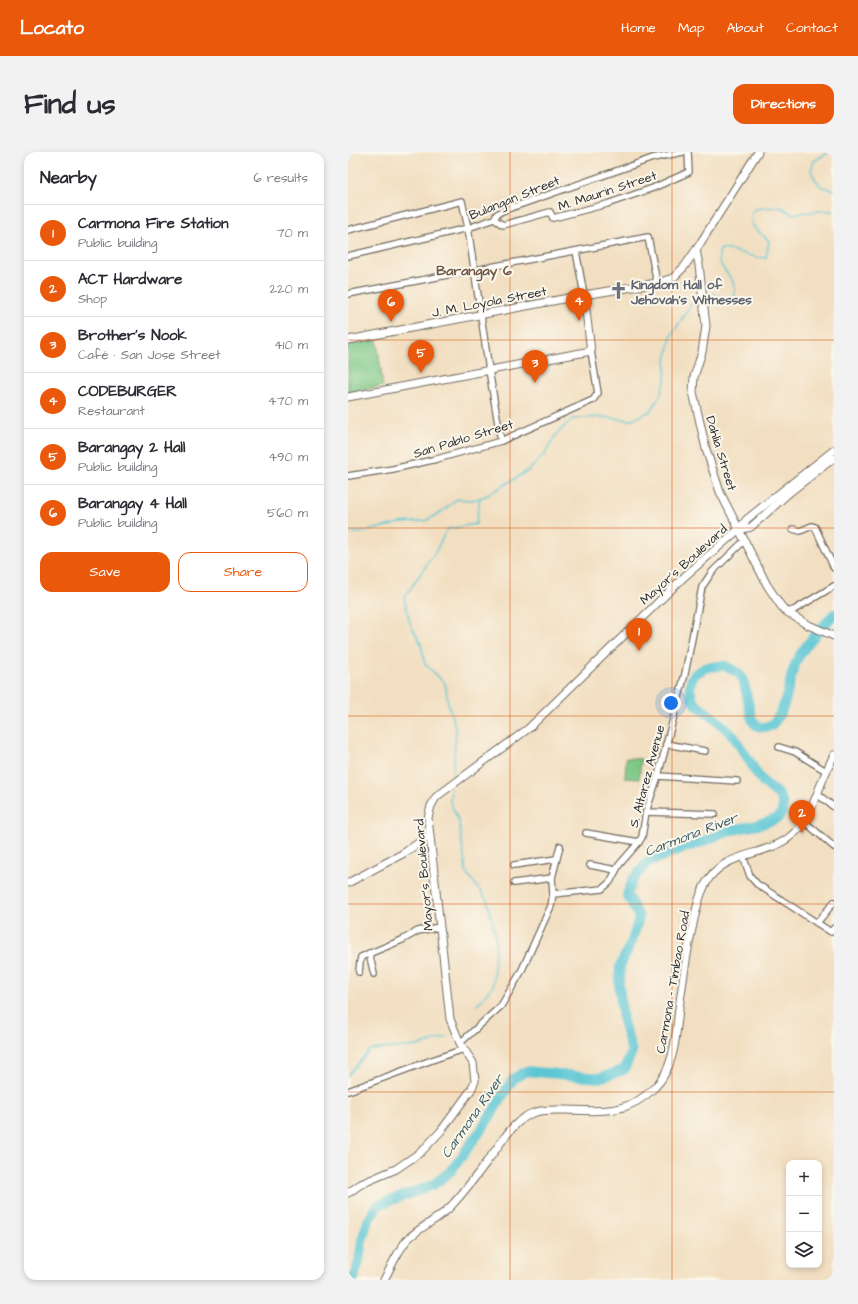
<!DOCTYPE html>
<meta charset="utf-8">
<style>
:root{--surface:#fff;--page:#f2f2f3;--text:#2b2b33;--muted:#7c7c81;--line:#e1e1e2;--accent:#ea580c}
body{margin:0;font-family:"Architects Daughter",sans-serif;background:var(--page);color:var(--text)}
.controls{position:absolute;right:12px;bottom:12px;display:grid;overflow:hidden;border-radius:8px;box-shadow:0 2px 6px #0003}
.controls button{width:36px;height:36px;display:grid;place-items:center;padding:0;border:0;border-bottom:1px solid var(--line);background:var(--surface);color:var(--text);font:20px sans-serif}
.you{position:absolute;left:323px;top:551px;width:14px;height:14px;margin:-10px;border:3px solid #fff;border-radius:50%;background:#1a73e8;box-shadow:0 0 0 6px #1a73e833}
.badge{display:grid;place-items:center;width:26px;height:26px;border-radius:50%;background:var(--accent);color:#fff;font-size:13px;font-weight:700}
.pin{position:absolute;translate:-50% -33px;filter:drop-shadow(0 1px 2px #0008)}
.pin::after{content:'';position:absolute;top:21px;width:14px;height:12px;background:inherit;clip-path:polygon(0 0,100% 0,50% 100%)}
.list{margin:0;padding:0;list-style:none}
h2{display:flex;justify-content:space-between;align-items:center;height:52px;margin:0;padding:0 16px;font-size:17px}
h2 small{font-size:13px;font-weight:400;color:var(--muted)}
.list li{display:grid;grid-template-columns:26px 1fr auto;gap:12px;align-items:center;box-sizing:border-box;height:56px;padding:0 16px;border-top:1px solid var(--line)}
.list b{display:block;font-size:15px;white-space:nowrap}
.list p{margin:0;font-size:13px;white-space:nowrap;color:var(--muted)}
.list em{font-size:13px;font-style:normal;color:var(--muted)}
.actions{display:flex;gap:8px;padding:12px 16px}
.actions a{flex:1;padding:9px 0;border:1px solid var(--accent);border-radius:12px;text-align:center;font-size:14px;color:var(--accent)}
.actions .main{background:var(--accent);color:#fff}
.icon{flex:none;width:22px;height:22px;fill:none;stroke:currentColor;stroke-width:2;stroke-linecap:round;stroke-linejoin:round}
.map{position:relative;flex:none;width:486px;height:1128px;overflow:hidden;border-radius:12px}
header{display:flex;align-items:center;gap:24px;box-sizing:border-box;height:56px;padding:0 20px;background:var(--accent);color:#fff}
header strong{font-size:19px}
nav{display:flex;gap:22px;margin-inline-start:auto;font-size:14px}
.intro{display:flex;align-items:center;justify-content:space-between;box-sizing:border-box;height:96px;padding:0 24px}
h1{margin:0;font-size:28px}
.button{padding:10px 18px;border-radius:12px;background:var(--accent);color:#fff;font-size:14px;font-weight:700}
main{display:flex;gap:24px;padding:0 24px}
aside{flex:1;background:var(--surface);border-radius:12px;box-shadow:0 2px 6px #0003}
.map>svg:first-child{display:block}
.green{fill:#7cc785;stroke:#547958}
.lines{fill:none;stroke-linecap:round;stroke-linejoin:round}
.stream{stroke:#5bc6d4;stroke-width:1.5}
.river{stroke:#5bc6d4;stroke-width:10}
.minor-casing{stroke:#716a60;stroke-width:8}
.major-casing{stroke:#716a60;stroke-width:9}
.minor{stroke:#fff;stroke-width:5.5}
.major{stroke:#fff;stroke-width:7}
.grid{fill:none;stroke:#d5540f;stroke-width:1;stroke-opacity:0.55}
.labels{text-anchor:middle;stroke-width:4;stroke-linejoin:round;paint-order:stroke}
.street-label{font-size:13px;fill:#2b2b2b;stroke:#fbf7ec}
.worship-label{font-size:13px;font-weight:bold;fill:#5b616d;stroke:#fbf7ec;text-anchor:start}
.neighbourhood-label{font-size:14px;font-weight:bold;fill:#6f574a;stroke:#fbf7ec}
.water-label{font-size:14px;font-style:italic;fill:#395a5e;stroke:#fbf7ec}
</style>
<header>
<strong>Locato</strong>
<nav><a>Home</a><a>Map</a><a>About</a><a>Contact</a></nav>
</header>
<div class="intro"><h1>Find us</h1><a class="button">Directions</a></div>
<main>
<aside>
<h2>Nearby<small>6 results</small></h2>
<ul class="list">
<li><span class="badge">1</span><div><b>Carmona Fire Station</b><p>Public building</p></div><em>70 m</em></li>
<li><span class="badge">2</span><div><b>ACT Hardware</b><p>Shop</p></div><em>220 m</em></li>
<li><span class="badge">3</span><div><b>Brother's Nook</b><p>Café · San Jose Street</p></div><em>410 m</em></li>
<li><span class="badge">4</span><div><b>CODEBURGER</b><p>Restaurant</p></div><em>470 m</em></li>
<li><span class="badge">5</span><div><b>Barangay 2 Hall</b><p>Public building</p></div><em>490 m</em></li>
<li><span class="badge">6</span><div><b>Barangay 4 Hall</b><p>Public building</p></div><em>560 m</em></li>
</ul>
<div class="actions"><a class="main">Save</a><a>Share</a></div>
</aside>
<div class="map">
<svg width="486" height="1128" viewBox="0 0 486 1128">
<rect width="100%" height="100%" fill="#fbf7ec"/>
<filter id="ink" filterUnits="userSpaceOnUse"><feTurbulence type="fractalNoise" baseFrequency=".025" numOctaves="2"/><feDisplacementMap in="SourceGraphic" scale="8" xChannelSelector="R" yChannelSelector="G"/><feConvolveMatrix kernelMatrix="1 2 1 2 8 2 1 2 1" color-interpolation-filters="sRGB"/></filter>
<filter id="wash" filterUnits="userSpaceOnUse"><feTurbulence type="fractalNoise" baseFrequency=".012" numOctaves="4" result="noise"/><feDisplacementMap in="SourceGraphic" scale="16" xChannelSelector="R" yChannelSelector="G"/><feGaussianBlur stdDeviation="0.9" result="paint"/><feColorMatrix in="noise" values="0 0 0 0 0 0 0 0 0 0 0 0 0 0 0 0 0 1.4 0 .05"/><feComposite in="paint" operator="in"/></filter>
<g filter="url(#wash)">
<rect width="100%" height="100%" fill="#f2dfc1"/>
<g class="green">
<polygon points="29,188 35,234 0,241 0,193"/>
<polygon points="278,606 293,607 291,627 277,626"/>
</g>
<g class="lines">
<g class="stream">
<polyline points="481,0 466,9 463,18 467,27 474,35 486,38"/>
<path d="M357 143 362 141 379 148 387 144C388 124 377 124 371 109 370 106 372 100 372 97 388 97 401 106 418 106L421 89C411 78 398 75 405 58L414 56 432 55 445 62 471 59H486"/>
<polyline points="0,380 11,381 52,371 77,369 92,361 109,347 124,348 138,344 181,318 196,303 208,283 224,267 253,265 282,268 301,260 312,244 317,229 318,209 323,184 346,148 353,145"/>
<polyline points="104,631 108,579 100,550 97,531 77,512 73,492 62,471 56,446 88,399 99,377 128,372 132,346"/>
<polyline points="103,637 102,650 111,670 118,720 139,748 148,785 145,834 129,853"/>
<polyline points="0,923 22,898 70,894 99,885"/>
</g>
<path class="river" d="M5 1128 11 1110 14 1088 20 1069 30 1053 85 1033 103 1019 136 974 165 927 178 919 251 926 276 918 284 900 275 869 271 833 272 814 284 789 291 765 279 743 285 727 300 710 327 699 351 691 384 678 414 672 430 666 434 660 435 652 431 643 415 630 407 619 401 608 386 585 370 569 347 552 344 545 342 536 344 526 347 522 357 516 370 514H378L390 521 395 527 404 568C408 576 415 576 423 574 442 554 438 531 449 508 458 491 473 477 486 462"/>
</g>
</g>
<g filter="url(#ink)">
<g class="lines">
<defs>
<g id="minor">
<polyline points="146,67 155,73 202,60 205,66 259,52 305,36 341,20 340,0"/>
<polyline points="0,78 114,49 120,76 141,218 153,289"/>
<polyline points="228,99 236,143"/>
<polyline points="0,104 120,76 146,67 149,62 154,59 305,6 335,0"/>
<polyline points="0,142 300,85 309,131"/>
<polyline points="0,324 45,317 89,307 153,289 245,248 250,241 243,199"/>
<polyline points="445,377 452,379 464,374 467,375 486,416"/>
<polyline points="439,460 446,458 486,434"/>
<polyline points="318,592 357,599"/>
<polyline points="431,595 447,600 478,619"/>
<polyline points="310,624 389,629"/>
<polyline points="469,642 486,655"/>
<polyline points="298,660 367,662"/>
<polyline points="457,670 486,695"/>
<polyline points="238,681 291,690"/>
<polyline points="395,704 402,724 409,732 483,780 486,776"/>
<polyline points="166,713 208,707"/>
<polyline points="242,713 268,718"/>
<polyline points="166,731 204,726"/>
<polyline points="205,742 204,726 212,694"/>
<polyline points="469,771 486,750"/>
<polyline points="21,801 26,822"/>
<polyline points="11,820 12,810 13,805 54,788 70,779 92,775"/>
<polyline points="112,891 153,854 173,820 203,754 205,742 254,737 262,730 271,713 291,690 294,685 298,660 310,624 337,522 354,435 364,420 396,389"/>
<polyline points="0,939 84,908 116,897"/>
</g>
<g id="major">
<polyline points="348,98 351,113 358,174 354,200 346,225 345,240 358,297 372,340 419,433 433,454 439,460 458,472 486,484"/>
<polyline points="0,188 236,143 309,131 325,126 336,115 348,98 410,0"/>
<polyline points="0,245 243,199 236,143"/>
<polyline points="390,378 403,375 442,340 486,306"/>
<polyline points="0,731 56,701 82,683"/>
<polyline points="0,1041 13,1032 48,1017 73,1000 93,979 123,938 127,929 125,911 112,891 102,867 80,666 83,654 88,645 181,576 337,424 390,378 399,367 486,298"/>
<path d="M36 1128C43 1115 49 1100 59 1088 71 1075 92 1067 104 1053 117 1039 129 1023 140 1008 153 992 166 966 188 960 198 957 208 958 218 958 254 959 280 963 307 935 327 916 328 882 331 856 335 830 338 803 344 777 347 762 350 746 357 733 374 698 418 706 444 683 448 679 454 675 457 670 462 663 464 653 468 645 473 631 479 617 486 603"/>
</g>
</defs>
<use href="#minor" class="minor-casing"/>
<use href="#major" class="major-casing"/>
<use href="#minor" class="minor"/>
<use href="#major" class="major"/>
</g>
</g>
<path class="grid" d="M162 0V1128M324 0V1128M0 188H486M0 376H486M0 564H486M0 752H486M0 940H486"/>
<defs>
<symbol id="church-bare" viewBox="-9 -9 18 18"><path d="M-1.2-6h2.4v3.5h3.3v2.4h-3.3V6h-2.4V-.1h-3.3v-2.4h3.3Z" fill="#6b7280" stroke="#fbf7ec" stroke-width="2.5" paint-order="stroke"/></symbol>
</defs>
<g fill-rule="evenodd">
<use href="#church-bare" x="258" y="126" width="25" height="25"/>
</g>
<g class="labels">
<g class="street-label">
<text transform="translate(259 38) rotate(-18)" y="5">M. Maurin Street</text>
<text transform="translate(166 45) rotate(-22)" y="5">Bulangan Street</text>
<text transform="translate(141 149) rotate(-11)" y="5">J. M. Loyola Street</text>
<text transform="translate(115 286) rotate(-17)" y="5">San Pablo Street</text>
<text transform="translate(374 301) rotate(73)" y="5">Dahlia Street</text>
<text transform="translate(335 412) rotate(-42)" y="5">Mayor's Boulevard</text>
<text transform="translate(298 624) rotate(-75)" y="5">S. Altarez Avenue</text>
<text transform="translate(75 723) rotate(-95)" y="5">Mayor's Boulevard</text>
<text transform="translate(324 830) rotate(-80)" y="5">Carmona - Timbao Road</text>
</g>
<g class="worship-label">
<text x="283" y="137">Kingdom Hall of<tspan x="283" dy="15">Jehovah's Witnesses</tspan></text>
</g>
<g class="neighbourhood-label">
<text x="126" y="123">Barangay 6</text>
</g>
<g class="water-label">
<text transform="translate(343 682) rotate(-21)" y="5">Carmona River</text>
<text transform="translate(124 964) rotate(-55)" y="5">Carmona River</text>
</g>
</g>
</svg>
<div class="controls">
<button>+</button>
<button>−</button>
<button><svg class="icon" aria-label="layers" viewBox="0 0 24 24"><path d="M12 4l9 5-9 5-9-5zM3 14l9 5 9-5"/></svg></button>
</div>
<div class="you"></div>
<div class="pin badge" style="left:291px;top:499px">1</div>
<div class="pin badge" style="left:454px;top:681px">2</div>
<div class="pin badge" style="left:187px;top:231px">3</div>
<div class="pin badge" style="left:231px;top:169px">4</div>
<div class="pin badge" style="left:73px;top:221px">5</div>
<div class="pin badge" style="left:43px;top:170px">6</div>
</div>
</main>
